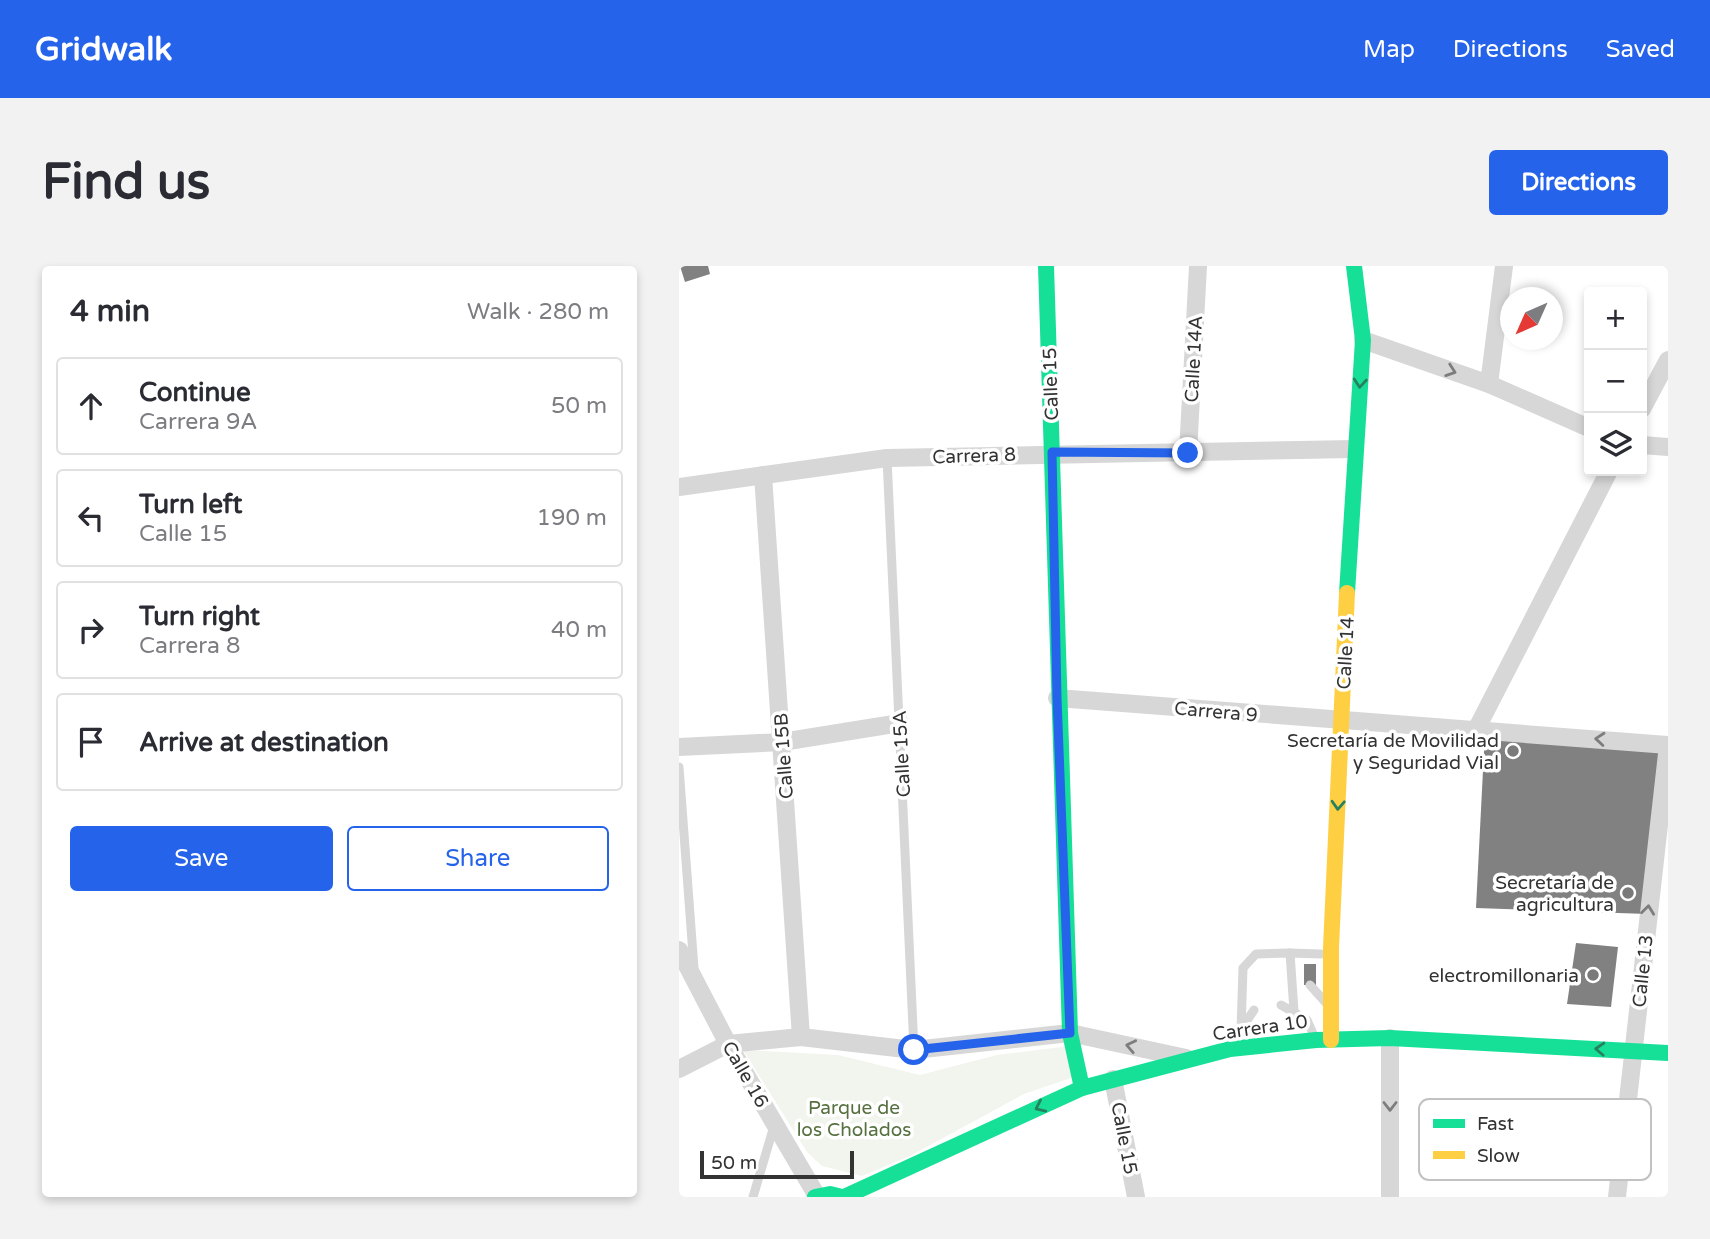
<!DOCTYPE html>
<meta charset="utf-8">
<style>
:root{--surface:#fff;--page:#f2f2f3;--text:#2b2b33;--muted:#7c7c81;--line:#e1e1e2;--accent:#2563eb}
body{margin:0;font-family:"Varela Round",sans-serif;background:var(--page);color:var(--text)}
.controls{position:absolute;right:21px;top:21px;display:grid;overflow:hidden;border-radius:7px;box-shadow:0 4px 10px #0003}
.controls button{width:63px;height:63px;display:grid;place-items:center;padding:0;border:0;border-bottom:2px solid var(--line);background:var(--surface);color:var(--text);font:35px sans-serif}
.compass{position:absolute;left:821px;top:21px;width:63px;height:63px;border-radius:50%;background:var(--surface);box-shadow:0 4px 10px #0003;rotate:225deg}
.scale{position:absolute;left:21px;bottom:18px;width:154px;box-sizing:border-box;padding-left:7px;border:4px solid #333;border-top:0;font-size:19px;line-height:24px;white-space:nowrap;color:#333;-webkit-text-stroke:5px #fff;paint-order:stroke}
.stop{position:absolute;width:21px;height:21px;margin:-16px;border:5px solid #2563eb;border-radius:50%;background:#fff}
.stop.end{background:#2563eb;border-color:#fff;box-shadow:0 2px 7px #0008}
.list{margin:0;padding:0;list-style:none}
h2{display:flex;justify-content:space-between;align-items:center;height:91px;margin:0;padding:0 28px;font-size:30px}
h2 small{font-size:23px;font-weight:400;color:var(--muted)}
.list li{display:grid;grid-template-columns:46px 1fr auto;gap:21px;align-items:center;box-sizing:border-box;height:98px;margin:0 14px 14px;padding:0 14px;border:2px solid var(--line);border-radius:7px}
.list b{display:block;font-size:26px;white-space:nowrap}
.list p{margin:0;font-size:23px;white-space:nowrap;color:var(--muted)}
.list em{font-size:23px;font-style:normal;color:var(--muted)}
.actions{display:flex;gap:14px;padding:21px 28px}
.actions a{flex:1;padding:16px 0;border:2px solid var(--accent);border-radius:7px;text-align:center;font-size:24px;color:var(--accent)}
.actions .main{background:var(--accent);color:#fff}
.icon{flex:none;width:38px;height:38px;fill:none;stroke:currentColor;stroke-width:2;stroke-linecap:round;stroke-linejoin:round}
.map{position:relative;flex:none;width:989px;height:931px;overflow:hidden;border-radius:7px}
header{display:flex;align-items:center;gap:42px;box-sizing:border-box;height:98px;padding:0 35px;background:var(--accent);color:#fff}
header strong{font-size:33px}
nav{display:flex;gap:38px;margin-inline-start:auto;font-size:24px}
.intro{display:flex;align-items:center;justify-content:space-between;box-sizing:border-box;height:168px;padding:0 42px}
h1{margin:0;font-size:49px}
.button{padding:18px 32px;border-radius:7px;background:var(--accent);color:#fff;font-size:24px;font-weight:700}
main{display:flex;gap:42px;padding:0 42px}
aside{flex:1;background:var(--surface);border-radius:7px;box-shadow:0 4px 10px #0003}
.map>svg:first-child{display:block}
.green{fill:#f1f5ed}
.building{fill:#818181}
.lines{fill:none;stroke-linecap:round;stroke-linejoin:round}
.lane{stroke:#d7d7d7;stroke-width:9}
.street{stroke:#d7d7d7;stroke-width:18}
.fast{stroke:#16e098;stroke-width:16}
.slow{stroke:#ffcf43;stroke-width:16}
.oneway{stroke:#7d7d7d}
.oneway2{stroke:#268160}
.route{stroke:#2563eb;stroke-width:9}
.poi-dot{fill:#7a7a7a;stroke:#fff;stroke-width:2.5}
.labels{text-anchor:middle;stroke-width:7;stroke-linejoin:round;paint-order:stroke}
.street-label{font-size:19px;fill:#333;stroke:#fff}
.poi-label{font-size:19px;fill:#333;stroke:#fff;text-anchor:end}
.park-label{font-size:19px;fill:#56703f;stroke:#fff}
.key{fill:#fff;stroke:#c2c2c2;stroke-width:2}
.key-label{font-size:19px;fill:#333}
</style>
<header>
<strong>Gridwalk</strong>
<nav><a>Map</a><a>Directions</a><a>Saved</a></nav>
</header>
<div class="intro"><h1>Find us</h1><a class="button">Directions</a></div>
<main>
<aside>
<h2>4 min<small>Walk · 280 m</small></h2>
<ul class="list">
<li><svg class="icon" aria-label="ahead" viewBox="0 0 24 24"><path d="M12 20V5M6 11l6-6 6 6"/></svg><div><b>Continue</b><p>Carrera 9A</p></div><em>50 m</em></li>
<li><svg class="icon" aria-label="left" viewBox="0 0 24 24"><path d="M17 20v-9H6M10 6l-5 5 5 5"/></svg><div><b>Turn left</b><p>Calle 15</p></div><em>190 m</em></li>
<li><svg class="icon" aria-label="right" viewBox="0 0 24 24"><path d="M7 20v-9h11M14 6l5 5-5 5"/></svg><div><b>Turn right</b><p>Carrera 8</p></div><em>40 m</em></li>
<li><svg class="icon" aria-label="arrive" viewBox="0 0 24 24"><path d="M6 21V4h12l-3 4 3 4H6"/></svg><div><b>Arrive at destination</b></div></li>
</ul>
<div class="actions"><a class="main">Save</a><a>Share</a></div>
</aside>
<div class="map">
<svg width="989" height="931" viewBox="0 0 989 931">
<rect width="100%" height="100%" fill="#fff"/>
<polygon class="green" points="390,780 392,812 345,828 231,890 183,910 143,900 128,886 64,784 159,789 241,809 318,789"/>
<g class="building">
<polygon points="1,0 29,0 31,8 6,16"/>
<polygon points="806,465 986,481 968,648 797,642"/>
<polygon points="897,677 939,681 932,741 888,738"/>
<rect x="625" y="698" width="12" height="21"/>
</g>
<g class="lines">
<g class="lane">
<polyline points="208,192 235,784"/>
<polyline points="0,501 15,702"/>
<polyline points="611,687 642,688"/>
<polyline points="631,719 648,738"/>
<polyline points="602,739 628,754 636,772"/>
<polyline points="565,759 575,744"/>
<polyline points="562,764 564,702 577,688 611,687 615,745"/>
<polyline points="74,931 95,860"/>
</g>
<g class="street">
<polyline points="684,74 810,118 910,162"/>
<polyline points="810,118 825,0"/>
<polyline points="963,143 989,94"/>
<polyline points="963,179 989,181"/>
<polyline points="509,187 519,0"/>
<polyline points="84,209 122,771"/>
<polyline points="0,221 208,192 675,183"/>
<polyline points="378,432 989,479"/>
<polyline points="798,462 930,205"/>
<polyline points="0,481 103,476 221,457"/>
<polyline points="0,684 49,778 138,930"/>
<polyline points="0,803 49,778 122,771 235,784 391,767 507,792"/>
<polyline points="434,813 457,931"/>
<polyline points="711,931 711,772"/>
<polyline points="938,931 989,479"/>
</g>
<g class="fast">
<polyline points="367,0 391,767 403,822"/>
<polyline points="668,327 684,74 675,0"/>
<polyline points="136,931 151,928 163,931"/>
<polyline points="165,931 403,822 551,783 637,774 711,772 989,787"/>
</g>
<polyline class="slow" points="652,774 652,682 668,327"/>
</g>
<defs><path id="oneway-chevron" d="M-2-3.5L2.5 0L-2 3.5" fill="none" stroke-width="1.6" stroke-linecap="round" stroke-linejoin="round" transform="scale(1.75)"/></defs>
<g class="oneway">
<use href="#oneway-chevron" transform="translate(772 105) rotate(19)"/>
<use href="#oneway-chevron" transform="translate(921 473) rotate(-175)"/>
<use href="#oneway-chevron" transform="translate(969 644) rotate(-83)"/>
<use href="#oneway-chevron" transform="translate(452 780) rotate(-168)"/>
<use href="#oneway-chevron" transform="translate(711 840) rotate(90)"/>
</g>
<g class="oneway2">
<use href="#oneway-chevron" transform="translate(681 117) rotate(95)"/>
<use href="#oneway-chevron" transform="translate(659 539) rotate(93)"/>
<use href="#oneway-chevron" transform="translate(921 783) rotate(-177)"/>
<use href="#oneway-chevron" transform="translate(361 841) rotate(155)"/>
</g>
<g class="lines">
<polyline class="route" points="235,784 391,767 378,432 373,186 509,187"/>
</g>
<g class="poi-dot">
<circle cx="834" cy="485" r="7"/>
<circle cx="949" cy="627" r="7"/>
<circle cx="914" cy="709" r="7"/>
</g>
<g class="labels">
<g class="street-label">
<text transform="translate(514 93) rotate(-87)" y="7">Calle 14A</text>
<text transform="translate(371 118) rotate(-92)" y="7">Calle 15</text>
<text transform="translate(295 189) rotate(-2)" y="7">Carrera 8</text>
<text transform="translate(666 387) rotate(-87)" y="7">Calle 14</text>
<text transform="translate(537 445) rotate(5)" y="7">Carrera 9</text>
<text transform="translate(222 488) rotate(-93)" y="7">Calle 15A</text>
<text transform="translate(104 490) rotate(-94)" y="7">Calle 15B</text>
<text transform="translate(963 705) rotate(-84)" y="7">Calle 13</text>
<text transform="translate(581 761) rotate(-8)" y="7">Carrera 10</text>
<text transform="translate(67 808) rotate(60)" y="7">Calle 16</text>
<text transform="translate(446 872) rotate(79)" y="7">Calle 15</text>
</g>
<g class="poi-label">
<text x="820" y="481">Secretaría de Movilidad<tspan x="820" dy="22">y Seguridad Vial</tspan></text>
<text x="935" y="623">Secretaría de<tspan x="935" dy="22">agricultura</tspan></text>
<text x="900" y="716">electromillonaria</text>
</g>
<g class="park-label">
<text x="175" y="848">Parque de<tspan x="175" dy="22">los Cholados</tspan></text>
</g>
</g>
<rect x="740" y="833" width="232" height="81" rx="10" class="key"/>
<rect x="754" y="853" width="32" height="9" fill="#16e098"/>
<rect x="754" y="885" width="32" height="8" fill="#ffcf43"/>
<g class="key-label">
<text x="798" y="864">Fast</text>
<text x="798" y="896">Slow</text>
</g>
</svg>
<div class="controls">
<button>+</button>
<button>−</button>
<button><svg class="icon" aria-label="layers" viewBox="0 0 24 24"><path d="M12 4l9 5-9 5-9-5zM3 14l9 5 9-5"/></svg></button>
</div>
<svg class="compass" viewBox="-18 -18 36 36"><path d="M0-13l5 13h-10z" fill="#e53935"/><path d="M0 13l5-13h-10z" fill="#7c7c81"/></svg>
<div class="scale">50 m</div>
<div class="stop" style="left:235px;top:784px"></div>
<div class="stop end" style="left:509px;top:187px"></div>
</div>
</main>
